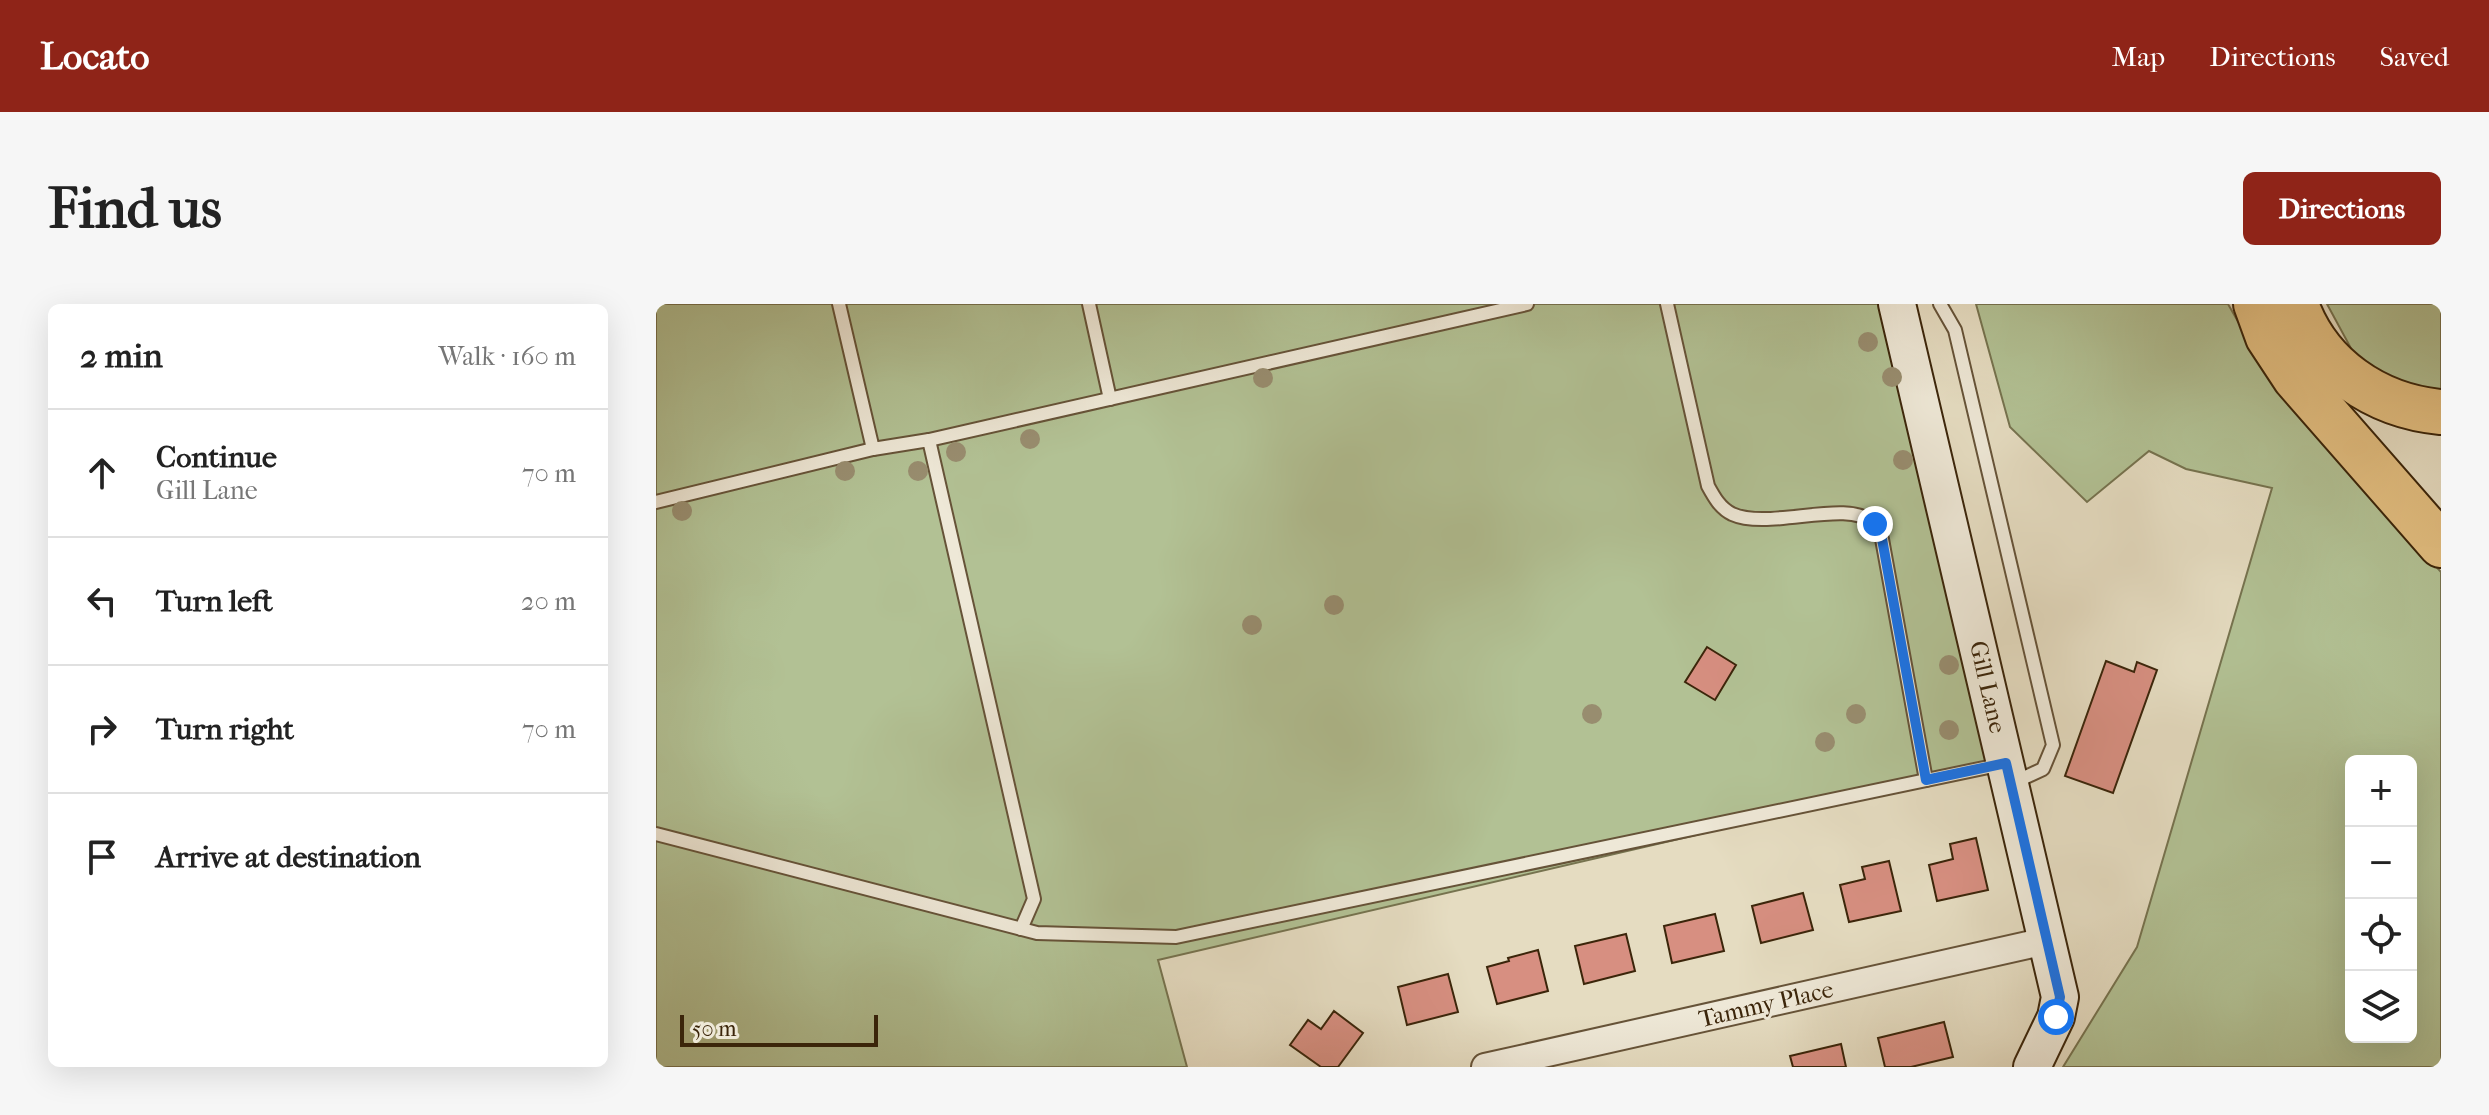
<!DOCTYPE html>
<meta charset="utf-8">
<style>
:root{--surface:#fff;--page:#f6f6f6;--text:#222;--muted:#767676;--line:#e0e0e0;--accent:#8f2418}
body{margin:0;font-family:"IM FELL French Canon",serif;background:var(--page);color:var(--text)}
.controls{position:absolute;right:24px;bottom:24px;display:grid;overflow:hidden;border-radius:12px;box-shadow:0 8px 32px #0002}
.controls button{width:72px;height:72px;display:grid;place-items:center;padding:0;border:0;border-bottom:2px solid var(--line);background:var(--surface);color:var(--text);font:40px sans-serif}
.scale{position:absolute;left:24px;bottom:20px;width:198px;box-sizing:border-box;padding-left:8px;border:4px solid #3b250a;border-top:0;font-size:22px;line-height:28px;white-space:nowrap;color:#3b250a;-webkit-text-stroke:6px #eee8d7;paint-order:stroke}
.stop{position:absolute;width:24px;height:24px;margin:-18px;border:6px solid #1a73e8;border-radius:50%;background:#fff}
.stop.end{background:#1a73e8;border-color:#fff;box-shadow:0 2px 8px #0008}
.list{margin:0;padding:0;list-style:none}
h2{display:flex;justify-content:space-between;align-items:center;height:104px;margin:0;padding:0 32px;font-size:34px}
h2 small{font-size:26px;font-weight:400;color:var(--muted)}
.list li{display:grid;grid-template-columns:52px 1fr auto;gap:24px;align-items:center;box-sizing:border-box;height:128px;padding:0 32px;border-top:2px solid var(--line)}
.list b{display:block;font-size:30px;white-space:nowrap}
.list p{margin:0;font-size:26px;white-space:nowrap;color:var(--muted)}
.list em{font-size:26px;font-style:normal;color:var(--muted)}
.icon{flex:none;width:44px;height:44px;fill:none;stroke:currentColor;stroke-width:2;stroke-linecap:round;stroke-linejoin:round}
.map{position:relative;flex:none;width:1785px;height:763px;overflow:hidden;border-radius:12px}
header{display:flex;align-items:center;gap:48px;box-sizing:border-box;height:112px;padding:0 40px;background:var(--accent);color:#fff}
header strong{font-size:38px}
nav{display:flex;gap:44px;margin-inline-start:auto;font-size:28px}
.intro{display:flex;align-items:center;justify-content:space-between;box-sizing:border-box;height:192px;padding:0 48px}
h1{margin:0;font-size:56px}
.button{padding:20px 36px;border-radius:12px;background:var(--accent);color:#fff;font-size:28px;font-weight:700}
main{display:flex;gap:48px;padding:0 48px}
aside{flex:1;background:var(--surface);border-radius:12px;box-shadow:0 8px 32px #0002}
.map>svg:first-child{display:block}
.green{fill:#b2c194;stroke:#76734f;stroke-width:2;fill-rule:evenodd}
.building{fill:#d78f81;stroke:#3b250a;stroke-width:2}
.lines{fill:none;stroke-linecap:round;stroke-linejoin:round}
.lane-casing{stroke:#665338;stroke-width:16}
.street-casing{stroke:#665338;stroke-width:30}
.secondary-casing{stroke:#3b250a;stroke-width:40}
.highway-casing{stroke:#3b250a;stroke-width:48}
.lane{stroke:#eee8d7;stroke-width:12}
.street{stroke:#eee8d7;stroke-width:26}
.secondary{stroke:#eee8d7;stroke-width:36}
.highway{stroke:#e2be80;stroke-width:44}
.tree{fill:#988d6f}
.route{stroke:#1a73e8;stroke-width:10}
.labels{text-anchor:middle;stroke-width:6;stroke-linejoin:round;paint-order:stroke}
.street-label{font-size:24px;fill:#3b250a;stroke:#eee8d7}
</style>
<header>
<strong>Locato</strong>
<nav><a>Map</a><a>Directions</a><a>Saved</a></nav>
</header>
<div class="intro"><h1>Find us</h1><a class="button">Directions</a></div>
<main>
<aside>
<h2>2 min<small>Walk · 160 m</small></h2>
<ul class="list">
<li><svg class="icon" aria-label="ahead" viewBox="0 0 24 24"><path d="M12 20V5M6 11l6-6 6 6"/></svg><div><b>Continue</b><p>Gill Lane</p></div><em>70 m</em></li>
<li><svg class="icon" aria-label="left" viewBox="0 0 24 24"><path d="M17 20v-9H6M10 6l-5 5 5 5"/></svg><div><b>Turn left</b></div><em>20 m</em></li>
<li><svg class="icon" aria-label="right" viewBox="0 0 24 24"><path d="M7 20v-9h11M14 6l5 5-5 5"/></svg><div><b>Turn right</b></div><em>70 m</em></li>
<li><svg class="icon" aria-label="arrive" viewBox="0 0 24 24"><path d="M6 21V4h12l-3 4 3 4H6"/></svg><div><b>Arrive at destination</b></div></li>
</ul>
</aside>
<div class="map">
<svg width="1785" height="763" viewBox="0 0 1785 763">
<rect width="100%" height="100%" fill="#e5dcc1"/>
<filter id="stains"><feTurbulence type="fractalNoise" baseFrequency=".0025" numOctaves="4"/><feColorMatrix values="0 0 0 0 .2 0 0 0 0 .09 0 0 0 0 .02 0 0 0 .5 -.17"/></filter>
<radialGradient id="worn" r=".72"><stop offset=".6" stop-color="#630" stop-opacity="0"/><stop offset="1" stop-color="#630" stop-opacity=".3"/></radialGradient>
<g class="green">
<polygon points="0,0 1243,0 1350,459 502,656 531,763 0,763"/>
<path d="M1320 0H1572L1621 86 1785 268V763H1407L1481 643 1616 184 1530 165 1493 147 1431 198 1354 123ZM1695 457H1755V733H1695Z"/>
<polygon points="1671,0 1785,0 1785,94 1704,61"/>
</g>
<g class="building">
<polygon points="1051,343 1080,361 1059,396 1029,378"/>
<polygon points="1450,357 1478,368 1481,358 1501,366 1457,489 1409,472"/>
<polygon points="1320,534 1332,586 1281,597 1273,561 1297,555 1294,540"/>
<polygon points="1233,557 1245,607 1193,618 1184,581 1209,575 1206,563"/>
<polygon points="1147,589 1157,626 1105,639 1096,602"/>
<polygon points="1059,610 1068,647 1016,659 1008,622"/>
<polygon points="970,630 979,667 928,680 919,642"/>
<polygon points="882,646 892,687 841,700 831,663 853,657 852,654"/>
<polygon points="792,670 802,708 751,721 742,683"/>
<polygon points="678,707 707,729 682,763 665,763 634,741 652,716 665,725"/>
<polygon points="1288,718 1297,753 1255,763 1229,763 1222,734"/>
<polygon points="1185,740 1190,763 1137,763 1134,752"/>
</g>
<g class="lines">
<defs>
<g id="lane">
<polyline points="183,0 217,145 273,136 378,595 365,625"/>
<polyline points="433,0 454,95"/>
<path d="M1011 0 1052 182C1058 193 1064 204 1076 210 1113 227 1192 194 1217 219 1221 223 1223 229 1226 235L1270 476"/>
<polyline points="1284,0 1299,26 1397,441 1387,465 1357,479"/>
<polyline points="273,136 871,0"/>
<polyline points="0,198 217,145"/>
<polyline points="0,530 381,629 520,633 1347,460"/>
</g>
<polyline id="street" points="829,763 1390,637"/>
<polyline id="secondary" points="1241,0 1404,693 1400,713 1376,763"/>
<g id="highway">
<polyline points="1600,0 1612,33 1639,74 1785,241"/>
<path d="M1640 0C1662 63 1720 102 1785 108"/>
</g>
</defs>
<use href="#lane" class="lane-casing"/>
<use href="#street" class="street-casing"/>
<use href="#secondary" class="secondary-casing"/>
<use href="#highway" class="highway-casing"/>
<use href="#lane" class="lane"/>
<use href="#street" class="street"/>
<use href="#secondary" class="secondary"/>
<use href="#highway" class="highway"/>
</g>
<g class="tree">
<circle cx="1212" cy="38" r="10"/>
<circle cx="1236" cy="73" r="10"/>
<circle cx="607" cy="74" r="10"/>
<circle cx="374" cy="135" r="10"/>
<circle cx="300" cy="148" r="10"/>
<circle cx="1247" cy="156" r="10"/>
<circle cx="189" cy="167" r="10"/>
<circle cx="262" cy="167" r="10"/>
<circle cx="26" cy="207" r="10"/>
<circle cx="678" cy="301" r="10"/>
<circle cx="596" cy="321" r="10"/>
<circle cx="1293" cy="361" r="10"/>
<circle cx="936" cy="410" r="10"/>
<circle cx="1200" cy="410" r="10"/>
<circle cx="1293" cy="426" r="10"/>
<circle cx="1169" cy="438" r="10"/>
</g>
<g class="lines">
<polyline class="route" points="1219,220 1226,235 1270,476 1350,459 1404,693 1400,713"/>
</g>
<g class="labels">
<g class="street-label">
<text transform="translate(1332 383) rotate(77)" y="8">Gill Lane</text>
<text transform="translate(1110 700) rotate(-13)" y="8">Tammy Place</text>
</g>
</g>
<rect width="100%" height="100%" filter="url(#stains)"/>
<rect width="100%" height="100%" fill="url(#worn)"/>
</svg>
<div class="controls">
<button>+</button>
<button>−</button>
<button><svg class="icon" aria-label="locate" viewBox="0 0 24 24"><circle cx="12" cy="12" r="6"/><path d="M12 2v4M12 18v4M2 12h4M18 12h4"/></svg></button>
<button><svg class="icon" aria-label="layers" viewBox="0 0 24 24"><path d="M12 4l9 5-9 5-9-5zM3 14l9 5 9-5"/></svg></button>
</div>
<div class="scale">50 m</div>
<div class="stop" style="left:1400px;top:713px"></div>
<div class="stop end" style="left:1219px;top:220px"></div>
</div>
</main>
